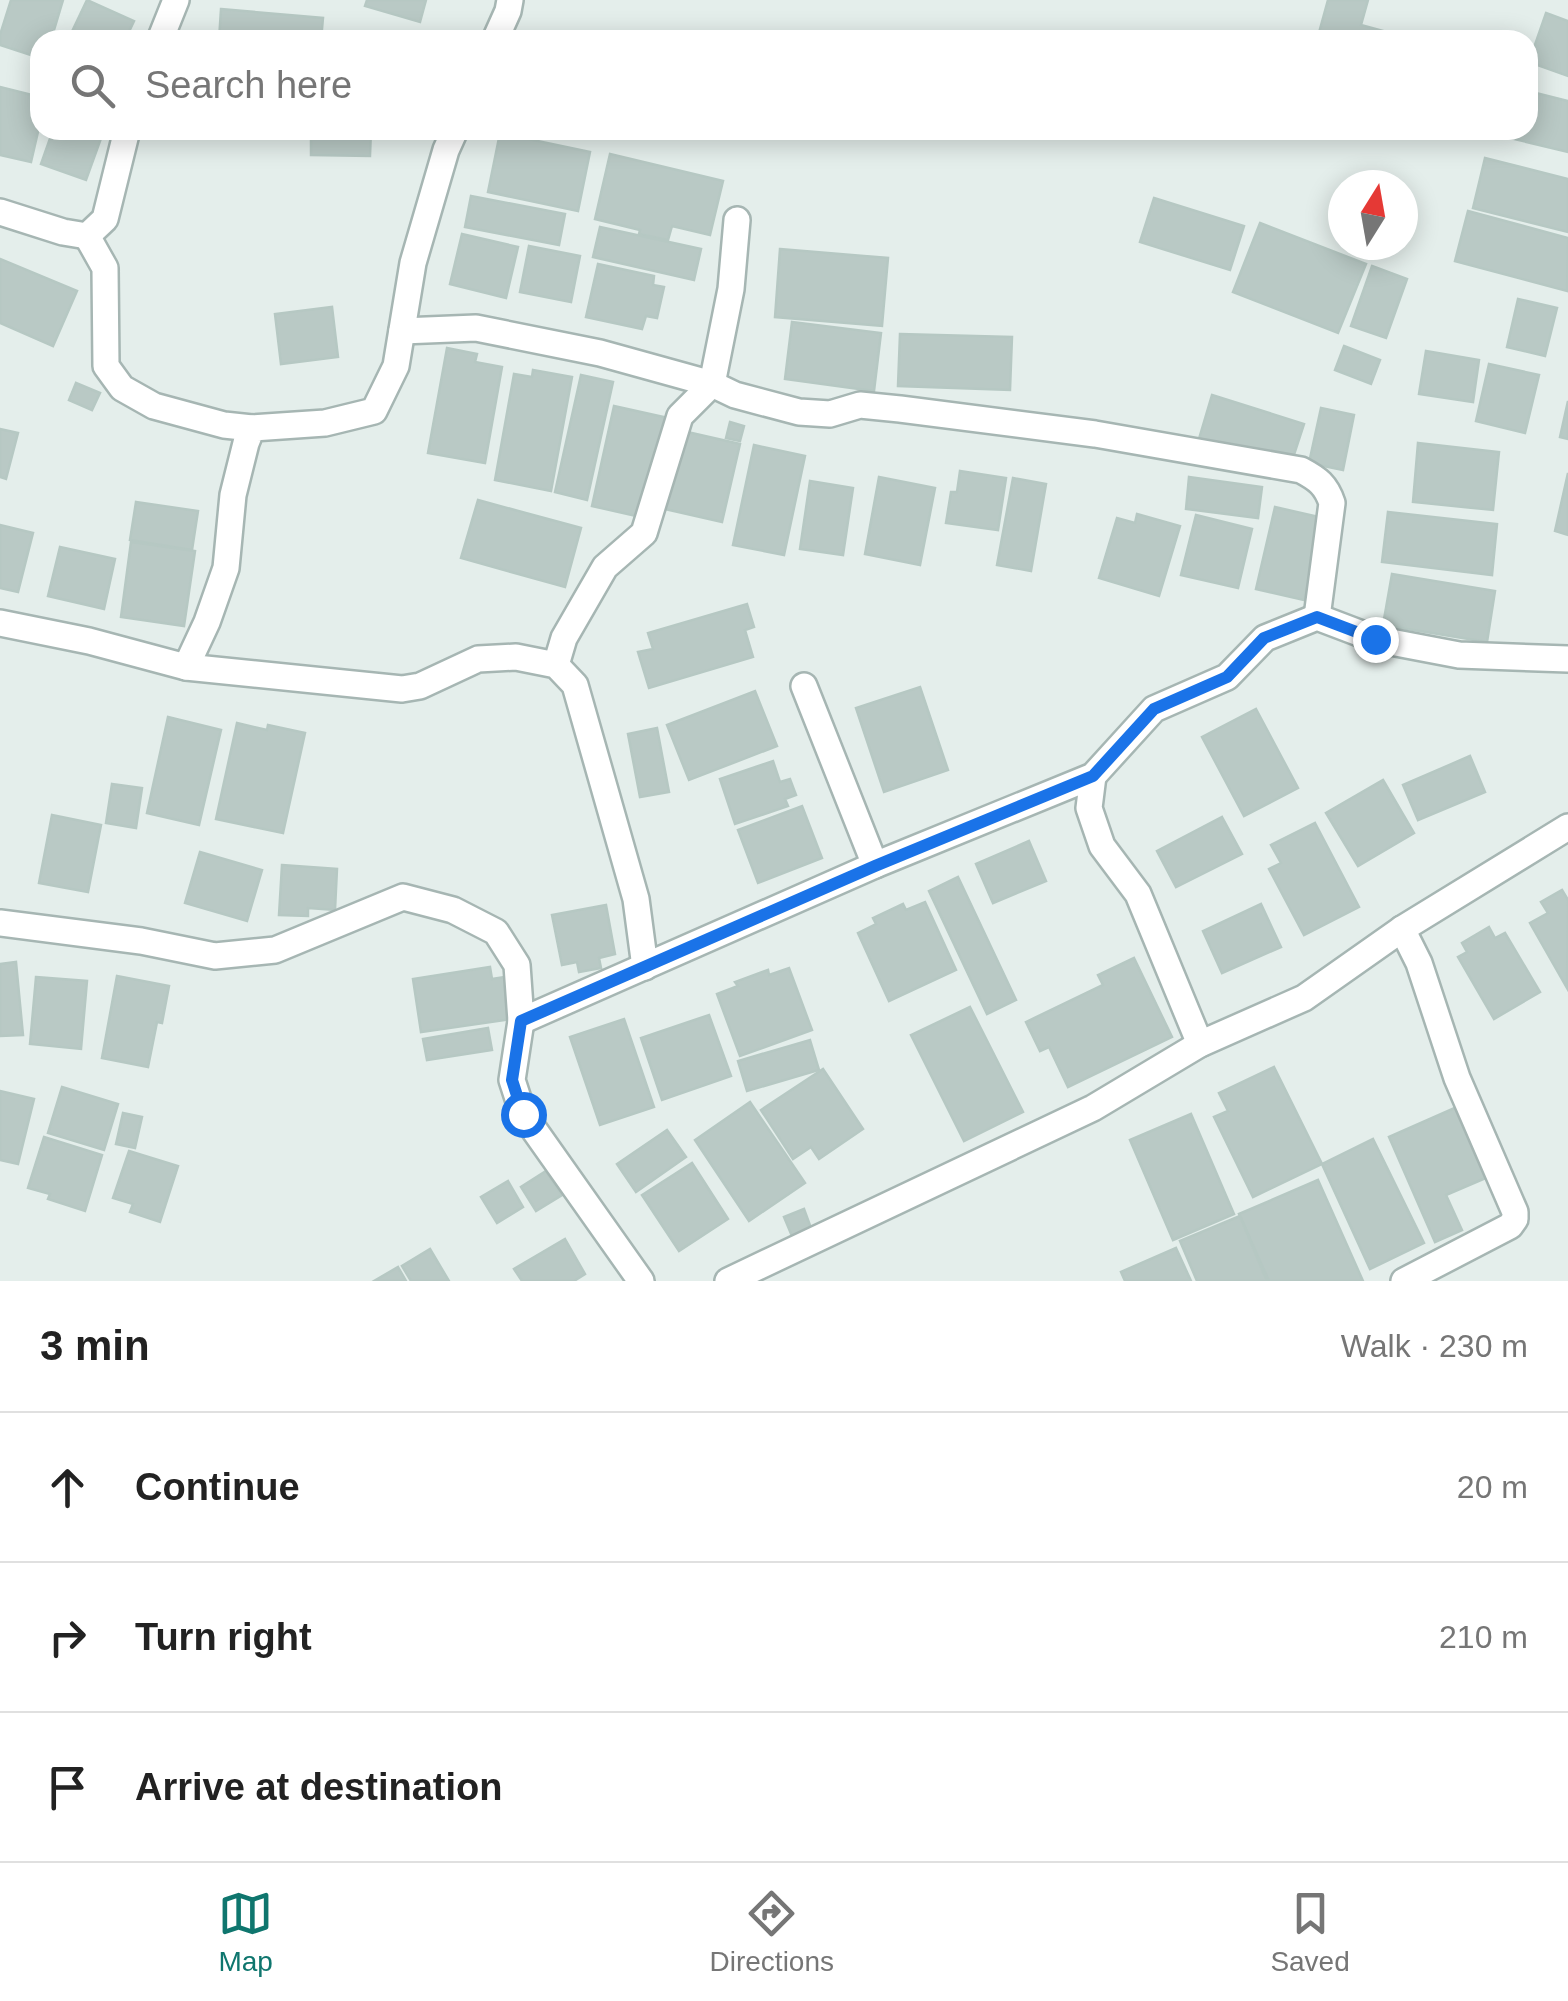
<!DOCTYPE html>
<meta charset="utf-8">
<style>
:root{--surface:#fff;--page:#f2f2f2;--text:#222;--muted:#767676;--line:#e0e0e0;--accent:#0f766e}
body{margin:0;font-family:Arial,sans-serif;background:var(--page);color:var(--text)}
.compass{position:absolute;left:1328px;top:170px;width:90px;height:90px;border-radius:50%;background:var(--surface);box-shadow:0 5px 25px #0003;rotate:11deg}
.stop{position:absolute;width:30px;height:30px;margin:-22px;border:8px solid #1a73e8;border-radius:50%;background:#fff}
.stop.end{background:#1a73e8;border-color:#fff;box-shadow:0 2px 10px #0008}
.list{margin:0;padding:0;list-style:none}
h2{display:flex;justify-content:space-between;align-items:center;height:130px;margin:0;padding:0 40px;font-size:42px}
h2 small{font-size:32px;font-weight:400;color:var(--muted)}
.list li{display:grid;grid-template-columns:65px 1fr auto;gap:30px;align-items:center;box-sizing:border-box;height:150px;padding:0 40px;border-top:2px solid var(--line)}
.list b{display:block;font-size:38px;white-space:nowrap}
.list em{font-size:32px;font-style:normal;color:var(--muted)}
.icon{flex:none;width:55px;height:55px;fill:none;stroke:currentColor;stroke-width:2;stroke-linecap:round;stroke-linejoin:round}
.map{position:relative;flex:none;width:1568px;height:1281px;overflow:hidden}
.search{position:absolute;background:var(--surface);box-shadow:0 5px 25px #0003;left:30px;right:30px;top:30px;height:110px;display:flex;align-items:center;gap:25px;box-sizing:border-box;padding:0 35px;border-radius:30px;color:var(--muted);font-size:38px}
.sheet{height:580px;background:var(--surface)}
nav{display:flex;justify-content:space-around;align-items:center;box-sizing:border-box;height:140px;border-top:2px solid var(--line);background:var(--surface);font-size:28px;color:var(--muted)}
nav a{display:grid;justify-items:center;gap:5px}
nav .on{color:var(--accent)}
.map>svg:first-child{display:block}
.building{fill:#b9c9c5;stroke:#b6c8c3;stroke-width:2.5}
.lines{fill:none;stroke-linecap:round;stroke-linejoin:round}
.street-casing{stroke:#a6b6b3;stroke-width:30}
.street{stroke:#fff;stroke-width:25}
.route{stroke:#1a73e8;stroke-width:12}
</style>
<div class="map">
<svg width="1568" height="1281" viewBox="0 0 1568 1281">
<rect width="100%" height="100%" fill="#e4eeeb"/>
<g class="building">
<polygon points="11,0 63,0 51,40 40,40 40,58 0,45 0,35"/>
<polygon points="87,0 134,21 125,40 68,40"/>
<polygon points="367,0 426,0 420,22 365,6"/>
<polygon points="1328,0 1368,0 1361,25 1401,36 1400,40 1317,40"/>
<polygon points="221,9 323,18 321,40 219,40"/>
<polygon points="1546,13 1568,21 1568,76 1529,62"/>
<polygon points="0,87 40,97 40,123 31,162 0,155"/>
<polygon points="1528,91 1568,101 1568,152 1506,137 1508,130 1528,130"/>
<polygon points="53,130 104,130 86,180 41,164"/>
<polygon points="311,130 371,130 370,156 311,155"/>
<polygon points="500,133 590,152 578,211 488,192"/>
<polygon points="610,154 723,181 710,235 672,226 668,240 639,234 640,230 595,219"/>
<polygon points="1485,158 1568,179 1568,232 1473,208"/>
<polygon points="471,196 565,214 559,245 465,227"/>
<polygon points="1154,198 1244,226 1230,270 1140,242"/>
<polygon points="1468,211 1568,238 1567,291 1455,261"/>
<polygon points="1260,223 1366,264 1338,333 1233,292"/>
<polygon points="600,227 701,249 694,280 593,257"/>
<polygon points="462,234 518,247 506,298 450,284"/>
<polygon points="529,246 580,256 571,302 520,292"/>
<polygon points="780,249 888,258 882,326 775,317"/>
<polygon points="0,259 77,291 53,346 0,323"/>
<polygon points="598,264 654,276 653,285 664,287 657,318 646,316 642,329 586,317"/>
<polygon points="1372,266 1407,279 1386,338 1351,326"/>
<polygon points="1518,299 1557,308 1545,356 1507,347"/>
<polygon points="332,307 338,357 281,364 275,314"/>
<polygon points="792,322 881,333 874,391 785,379"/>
<polygon points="900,334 1012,337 1010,390 898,386"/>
<polygon points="1344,346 1380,360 1371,384 1335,370"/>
<polygon points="447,348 477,354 475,362 502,367 485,463 428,453"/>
<polygon points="1426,351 1479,360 1473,402 1419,394"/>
<polygon points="1489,364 1539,375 1525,433 1476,421"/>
<polygon points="533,370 572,377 551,491 495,480 514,374 532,377"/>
<polygon points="581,375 613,382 587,500 555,492"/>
<polygon points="76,383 100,393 92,410 69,400"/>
<polygon points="1212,395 1304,424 1290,467 1199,439"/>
<polygon points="1568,401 1568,439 1560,437"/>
<polygon points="614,406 668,418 645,518 592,506"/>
<polygon points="1321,408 1354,415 1343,470 1309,463"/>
<polygon points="730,422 744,426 740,441 726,438"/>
<polygon points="0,429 18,433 6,479 0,477"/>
<polygon points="683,431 740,444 722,522 665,509"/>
<polygon points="1418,443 1499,452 1493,510 1413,502"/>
<polygon points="754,445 805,456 784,555 733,545"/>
<polygon points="960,471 1006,478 998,530 946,523 951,492 957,492"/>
<polygon points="1568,473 1568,535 1555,531"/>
<polygon points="879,477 935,488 920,565 865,554"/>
<polygon points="1189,477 1262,487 1258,518 1186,509"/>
<polygon points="1013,478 1046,484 1031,571 997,565"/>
<polygon points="810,481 853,488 843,555 800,549"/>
<polygon points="478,500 581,528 565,587 461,558"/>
<polygon points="136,502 198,511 192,550 130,540"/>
<polygon points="1275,507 1323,518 1304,600 1256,589"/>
<polygon points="1388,512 1497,524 1492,575 1382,562"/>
<polygon points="1137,514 1180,526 1159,596 1099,578 1117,518 1135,523"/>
<polygon points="1196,515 1252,529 1238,588 1181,575"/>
<polygon points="0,525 33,533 18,592 0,588"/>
<polygon points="131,542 195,551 184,626 121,617"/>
<polygon points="60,547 115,559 104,609 48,596"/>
<polygon points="1392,574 1495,591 1487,642 1383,625"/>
<polygon points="747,604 754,627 745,630 753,657 649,688 638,652 653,649 648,633"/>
<polygon points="920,687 948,770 884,792 856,708"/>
<polygon points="755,691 777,746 689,780 667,725"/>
<polygon points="1256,709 1298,788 1244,816 1202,737"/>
<polygon points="168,717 221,730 199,825 147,813"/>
<polygon points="237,723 267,730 268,725 305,733 283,833 216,819"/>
<polygon points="657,728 669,792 640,797 628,734"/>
<polygon points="1470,756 1485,792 1418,820 1403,785"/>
<polygon points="773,761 780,782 790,779 796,795 785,799 788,806 735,824 720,779"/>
<polygon points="1383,780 1414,833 1358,866 1326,813"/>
<polygon points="112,784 142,788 136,828 106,823"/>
<polygon points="802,806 822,858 758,883 738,830"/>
<polygon points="52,815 101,825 88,892 39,883"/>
<polygon points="1222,817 1242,854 1176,887 1157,851"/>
<polygon points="1315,823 1359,907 1304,935 1269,869 1281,863 1271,845"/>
<polygon points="1029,841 1046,881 993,903 976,864"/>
<polygon points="200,852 262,870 247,921 185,903"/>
<polygon points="282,865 337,869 335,910 308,908 308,916 279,915"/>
<polygon points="958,877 1016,1000 987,1014 929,891"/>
<polygon points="1562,890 1568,900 1567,988 1530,923 1548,913 1541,902"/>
<polygon points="925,902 956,970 889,1001 858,933 876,924 873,918 903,904 906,910"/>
<polygon points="1261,904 1281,947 1222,973 1203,931"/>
<polygon points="606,905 615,954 599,958 601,968 579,972 577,962 562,965 552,915"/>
<polygon points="1489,927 1495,938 1505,933 1540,992 1494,1019 1458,957 1467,952 1462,943"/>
<polygon points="1134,958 1172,1037 1068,1087 1049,1047 1040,1051 1026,1022 1103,985 1098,975"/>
<polygon points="16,962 23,1035 0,1036 0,964"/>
<polygon points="490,967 492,979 505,977 511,1019 421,1032 413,979"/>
<polygon points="789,968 812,1030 740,1056 717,994 738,986 735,982 768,970 769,975"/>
<polygon points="117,976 169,986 162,1023 157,1022 148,1067 102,1058"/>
<polygon points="36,977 87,981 81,1049 30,1044"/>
<polygon points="970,1007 1023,1112 964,1141 911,1035"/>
<polygon points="709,1015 731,1076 662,1100 641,1038"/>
<polygon points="624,1019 654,1107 600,1125 570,1037"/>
<polygon points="488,1028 492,1050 427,1060 423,1039"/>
<polygon points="810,1040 819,1070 747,1091 738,1061"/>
<polygon points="1274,1067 1322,1164 1253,1197 1214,1117 1228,1111 1219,1093"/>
<polygon points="823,1069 863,1129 819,1159 811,1147 793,1159 761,1110"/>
<polygon points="62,1087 118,1104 104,1150 48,1133"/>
<polygon points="0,1091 34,1099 18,1164 0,1160"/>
<polygon points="750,1102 805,1183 749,1221 695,1140"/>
<polygon points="1457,1107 1488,1177 1446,1195 1462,1230 1435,1242 1389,1137"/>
<polygon points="123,1113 142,1117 135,1148 116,1144"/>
<polygon points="1191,1114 1234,1214 1173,1240 1130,1140"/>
<polygon points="667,1130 686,1157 636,1192 617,1164"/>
<polygon points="44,1137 102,1155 85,1211 48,1199 50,1194 28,1188"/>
<polygon points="1373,1139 1424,1243 1370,1269 1322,1164"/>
<polygon points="129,1151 178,1166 160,1222 130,1212 133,1204 113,1198"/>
<polygon points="692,1163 728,1219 679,1251 642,1195"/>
<polygon points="546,1171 562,1195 536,1211 521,1187"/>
<polygon points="1318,1180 1363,1281 1269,1281 1239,1214"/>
<polygon points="508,1181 523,1207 497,1223 481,1197"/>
<polygon points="804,1209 811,1228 792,1236 784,1217"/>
<polygon points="1240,1216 1267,1281 1197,1281 1180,1241"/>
<polygon points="565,1239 585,1274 574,1281 522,1281 514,1269"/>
<polygon points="1176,1248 1191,1281 1125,1281 1121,1272"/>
<polygon points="430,1249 449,1281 411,1281 402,1266"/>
<polygon points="398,1267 406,1281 374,1281"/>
</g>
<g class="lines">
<defs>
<g id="street">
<polyline points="160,40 176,0"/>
<polyline points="495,40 508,11 510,0"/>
<polyline points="0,212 63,232 87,236 105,219 127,130"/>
<polyline points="87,236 105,268 106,366 122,388 154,406 224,425 252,428"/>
<path d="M402 331 476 328 600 353 712 384 735 395 799 412 830 414 860 405 900 409 1095 434 1301 470C1318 479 1326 485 1332 503L1317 617"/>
<polyline points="0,623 89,641 186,667 402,689 420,686 478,659 516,657 556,665 575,685 636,899 645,967"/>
<polyline points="556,665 564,638 605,567 644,533 680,416 712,384 731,289 737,220"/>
<polyline points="186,667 207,622 226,568 233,495 246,443 252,428 325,423 374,411 396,366 413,263 446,150 455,130"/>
<polyline points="804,686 875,865"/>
<polyline points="1093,776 1089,808 1102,846 1138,894 1200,1044"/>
<polyline points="0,923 141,941 215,956 275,950 403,897 453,910 496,932 517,965 521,1021 512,1080 523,1114 641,1281"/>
<polyline points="1402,929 1419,963 1457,1078 1515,1212 1515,1219 1510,1226 1404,1281"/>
<polyline points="521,1021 875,865 1093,776 1154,709 1227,677 1265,638 1317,617 1375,639 1459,655 1568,659"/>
<polyline points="728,1281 1093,1108 1200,1044 1304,998 1402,929 1568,827"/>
</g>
</defs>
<use href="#street" class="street-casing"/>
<use href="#street" class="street"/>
</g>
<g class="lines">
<polyline class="route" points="523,1114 512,1080 521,1021 875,866 1093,776 1154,709 1227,677 1264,638 1317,617 1375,639"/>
</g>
</svg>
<svg class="compass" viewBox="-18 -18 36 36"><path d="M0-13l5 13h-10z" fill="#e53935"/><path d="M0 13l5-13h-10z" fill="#767676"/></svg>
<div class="stop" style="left:523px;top:1114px"></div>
<div class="stop end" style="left:1375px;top:639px"></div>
<div class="search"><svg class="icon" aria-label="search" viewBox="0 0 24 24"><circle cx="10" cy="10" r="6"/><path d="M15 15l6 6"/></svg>Search here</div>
</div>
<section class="sheet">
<h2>3 min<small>Walk · 230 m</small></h2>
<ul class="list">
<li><svg class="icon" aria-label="ahead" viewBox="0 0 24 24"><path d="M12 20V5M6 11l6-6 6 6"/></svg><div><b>Continue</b></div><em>20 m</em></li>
<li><svg class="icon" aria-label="right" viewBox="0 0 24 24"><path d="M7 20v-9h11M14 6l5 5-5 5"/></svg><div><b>Turn right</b></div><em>210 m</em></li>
<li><svg class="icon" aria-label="arrive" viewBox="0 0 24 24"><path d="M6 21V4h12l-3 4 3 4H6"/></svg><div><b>Arrive at destination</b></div></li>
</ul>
</section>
<nav>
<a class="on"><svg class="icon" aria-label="map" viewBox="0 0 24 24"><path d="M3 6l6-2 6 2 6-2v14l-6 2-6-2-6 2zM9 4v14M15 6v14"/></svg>Map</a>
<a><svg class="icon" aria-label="directions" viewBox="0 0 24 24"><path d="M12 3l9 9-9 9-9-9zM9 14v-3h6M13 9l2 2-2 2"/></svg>Directions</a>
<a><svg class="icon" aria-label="saved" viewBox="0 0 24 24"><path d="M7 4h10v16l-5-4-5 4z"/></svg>Saved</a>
</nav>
